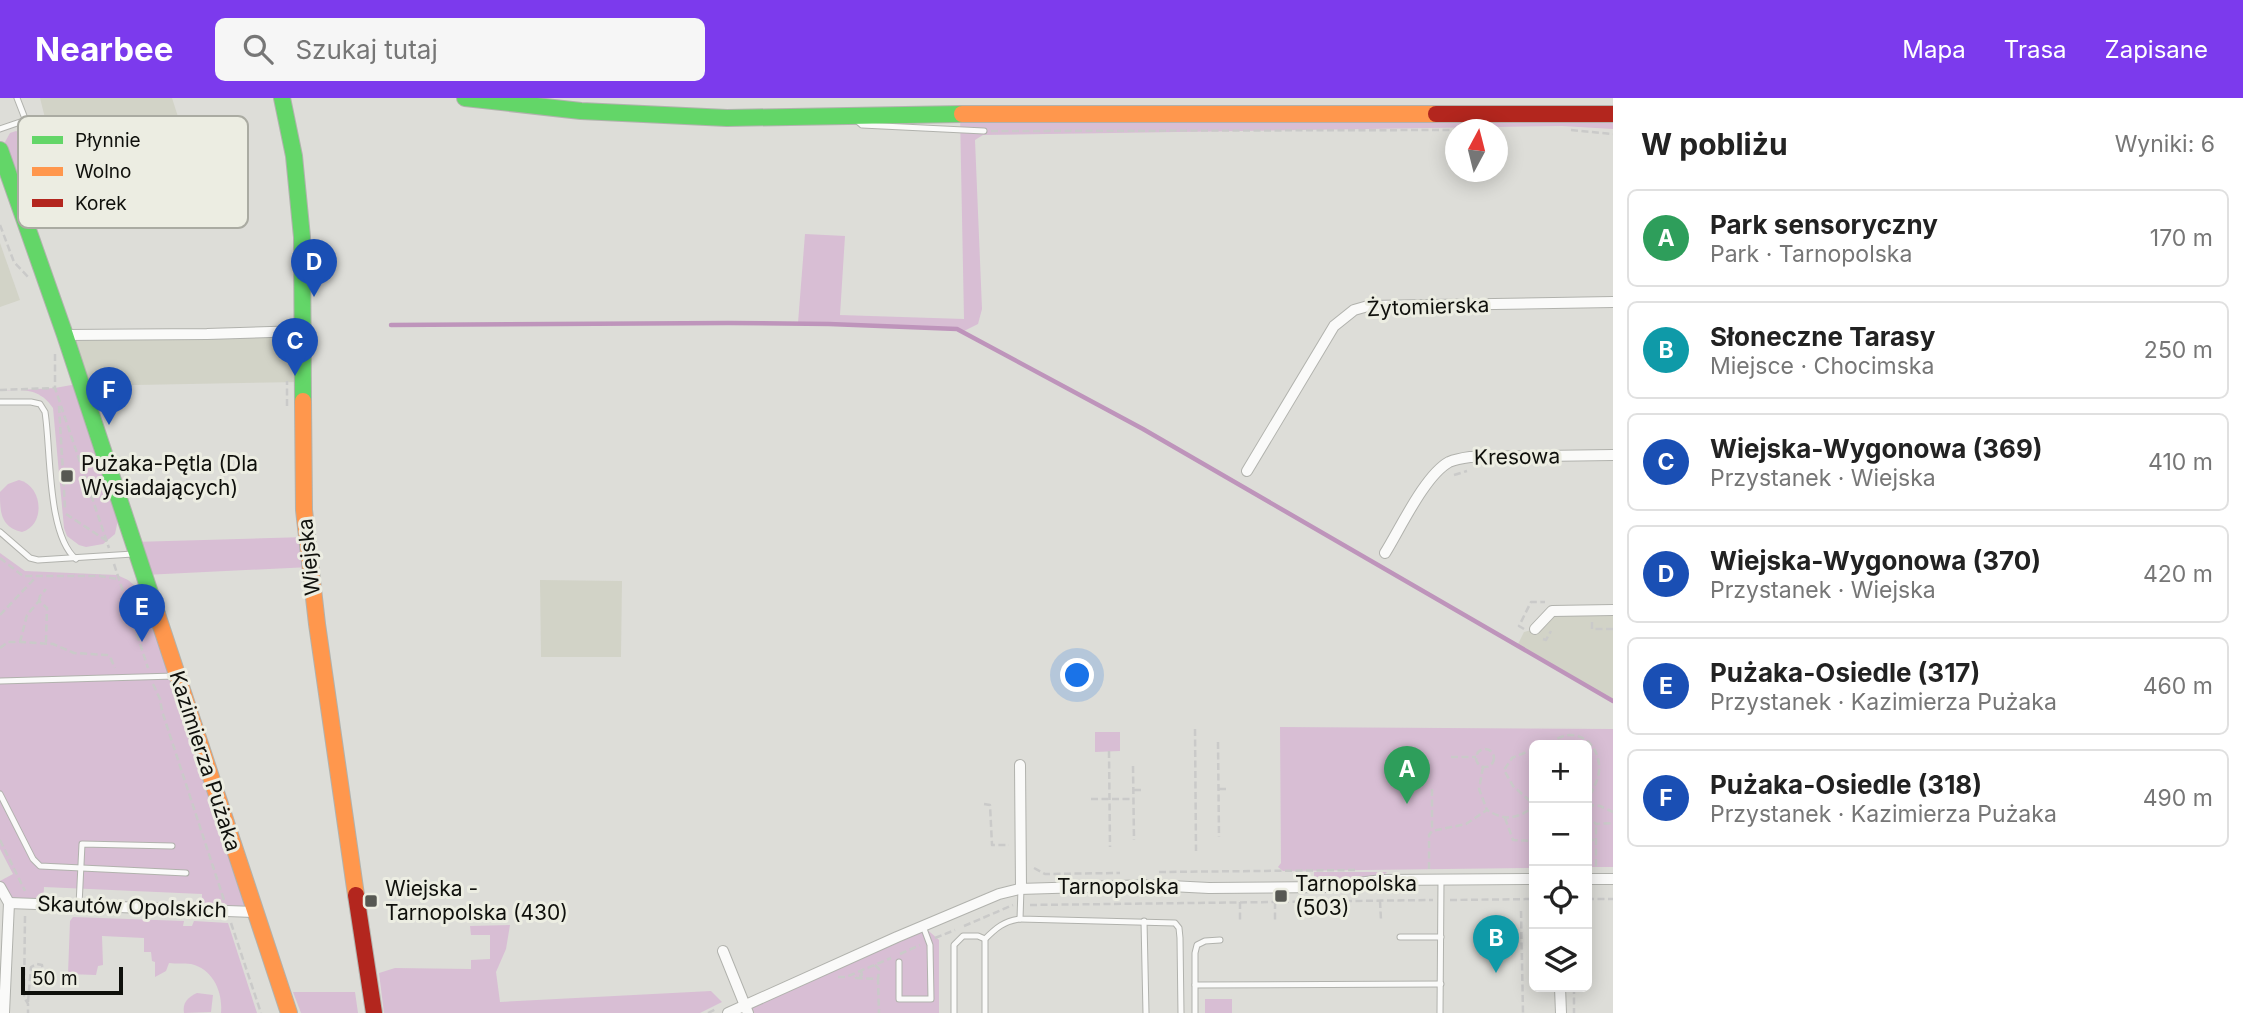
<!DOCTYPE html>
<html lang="pl">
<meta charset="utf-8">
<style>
:root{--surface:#fff;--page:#f6f6f6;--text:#222;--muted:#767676;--line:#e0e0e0;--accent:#7c3aed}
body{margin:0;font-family:Inter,sans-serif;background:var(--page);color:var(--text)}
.controls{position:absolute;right:21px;bottom:21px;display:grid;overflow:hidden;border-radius:10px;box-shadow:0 4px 18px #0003}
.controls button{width:63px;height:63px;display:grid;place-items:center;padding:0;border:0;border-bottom:2px solid var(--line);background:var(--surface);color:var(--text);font:35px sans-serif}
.compass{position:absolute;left:1445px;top:21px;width:63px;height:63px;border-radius:50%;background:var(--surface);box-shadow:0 4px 18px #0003;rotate:7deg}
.scale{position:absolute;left:21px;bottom:18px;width:102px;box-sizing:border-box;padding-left:7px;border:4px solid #0f100c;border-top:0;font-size:19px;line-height:24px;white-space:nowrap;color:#0f100c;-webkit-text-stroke:5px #ecede2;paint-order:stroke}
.you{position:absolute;left:1078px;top:578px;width:24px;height:24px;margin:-18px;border:5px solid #fff;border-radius:50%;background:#1a73e8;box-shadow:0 0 0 10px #1a73e833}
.badge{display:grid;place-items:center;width:46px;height:46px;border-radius:50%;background:var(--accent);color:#fff;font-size:23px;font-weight:700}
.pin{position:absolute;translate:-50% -58px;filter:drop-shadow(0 2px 4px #0008)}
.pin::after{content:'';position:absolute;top:37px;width:24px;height:21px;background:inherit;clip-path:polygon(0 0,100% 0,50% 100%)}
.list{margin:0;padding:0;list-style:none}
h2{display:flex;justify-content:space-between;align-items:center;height:91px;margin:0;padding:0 28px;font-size:30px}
h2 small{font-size:23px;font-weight:400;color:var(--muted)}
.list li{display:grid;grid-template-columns:46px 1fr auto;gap:21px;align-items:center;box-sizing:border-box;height:98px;margin:0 14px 14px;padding:0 14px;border:2px solid var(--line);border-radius:10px}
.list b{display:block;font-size:26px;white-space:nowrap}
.list p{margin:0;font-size:23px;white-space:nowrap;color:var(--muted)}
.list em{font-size:23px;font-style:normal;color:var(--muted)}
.icon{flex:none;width:38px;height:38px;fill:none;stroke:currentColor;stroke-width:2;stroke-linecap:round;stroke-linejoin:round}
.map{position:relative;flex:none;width:1613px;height:915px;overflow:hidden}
header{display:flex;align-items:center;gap:42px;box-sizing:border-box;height:98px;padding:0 35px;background:var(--accent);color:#fff}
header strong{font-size:33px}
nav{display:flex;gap:38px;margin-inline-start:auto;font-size:24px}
.search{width:490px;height:63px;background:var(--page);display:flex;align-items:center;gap:18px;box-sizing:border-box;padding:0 24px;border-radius:10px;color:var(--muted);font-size:26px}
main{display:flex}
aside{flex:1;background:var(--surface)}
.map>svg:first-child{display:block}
.built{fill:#d2d3c7}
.green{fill:#d8bed4}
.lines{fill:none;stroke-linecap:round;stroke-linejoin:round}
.stream{stroke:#be94bb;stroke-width:4.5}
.lane-casing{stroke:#b1b2ad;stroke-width:7}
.street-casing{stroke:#b1b2ad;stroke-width:12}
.fast-casing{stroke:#b1b2ad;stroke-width:18}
.slow-casing{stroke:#b1b2ad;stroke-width:18}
.jam-casing{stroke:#b1b2ad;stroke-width:18}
.path{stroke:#cacac9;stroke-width:2.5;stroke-dasharray:7 3.5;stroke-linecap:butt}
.lane{stroke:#fafaf9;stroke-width:5}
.street{stroke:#fafaf9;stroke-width:10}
.fast{stroke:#63d668;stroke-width:16}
.slow{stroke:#ff974d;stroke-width:16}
.jam{stroke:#b3261e;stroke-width:16}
.poi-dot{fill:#575853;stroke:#ecede2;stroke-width:2.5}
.labels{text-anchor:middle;stroke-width:6;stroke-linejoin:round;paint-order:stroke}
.street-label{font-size:21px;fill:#0f100c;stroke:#ecede2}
.poi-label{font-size:21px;fill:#0f100c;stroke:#ecede2;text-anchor:start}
.key{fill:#ecede2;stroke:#aaaba2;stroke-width:2}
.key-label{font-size:19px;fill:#0f100c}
</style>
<header>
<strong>Nearbee</strong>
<div class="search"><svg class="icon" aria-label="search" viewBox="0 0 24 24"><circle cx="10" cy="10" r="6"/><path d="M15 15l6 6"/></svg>Szukaj tutaj</div>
<nav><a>Mapa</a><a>Trasa</a><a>Zapisane</a></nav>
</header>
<main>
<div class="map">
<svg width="1613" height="915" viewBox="0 0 1613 915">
<rect width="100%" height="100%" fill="#ddddd8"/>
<g class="built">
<polygon points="40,0 172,0 180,25 151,35 153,48 81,64 79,62 61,69 53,40 50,40"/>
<polygon points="0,145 20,202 0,209"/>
<polygon points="304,233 302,284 82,288 65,237"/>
<polygon points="540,482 622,483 621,559 541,559"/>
<polygon points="1613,512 1613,603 1518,546 1524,534 1535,531 1552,513"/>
</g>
<g class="green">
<polygon points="960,16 1613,16 1613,31 1562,28 983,37 975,42 982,211 978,226 964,233 944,230 798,225 805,136 845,138 840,217 964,221"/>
<polygon points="16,33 22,36 23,42 18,47 35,91 15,95 0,53 10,35"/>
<path d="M77 286 121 407 115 436 103 446 86 449 79 447 67 438 64 430 53 310C40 290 21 291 0 293L55 290Z"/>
<path d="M19 382C43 388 46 427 22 434 0 429 0 413 0 394L8 386Z"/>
<polygon points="307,439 310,469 144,477 133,444"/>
<polygon points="0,455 25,473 117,477 128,482 153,503 254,814 202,812 202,796 44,789 43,806 9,805 0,789 0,783 13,776 0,751"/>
<polygon points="1280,629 1613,631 1613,769 1587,769 1587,647 1534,647 1534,770 1283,773 1278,769 1281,765"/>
<polygon points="1095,634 1120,634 1120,653 1095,654"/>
<polygon points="1314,774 1387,774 1381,779 1314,784"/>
<path d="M73 819 184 823 183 828H192L194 823 228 825 257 915H221C223 894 213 871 191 866 183 865 176 866 169 865L166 873 155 879V864L152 863 151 854H144V840L102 838 103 867 98 868 96 877 68 876 70 823Z"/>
<polygon points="510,827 506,851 496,874 500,904 711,893 722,904 700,915 384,915 379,875 395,870 471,871 471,862 490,861 490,837 471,837 470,828"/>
<polygon points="923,828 939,842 939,915 728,915"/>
<polygon points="293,894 355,894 358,915 301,915"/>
<path d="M197 895 213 897 211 914 184 915C182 905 188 899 197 895Z"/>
<rect x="1205" y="901" width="27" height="14"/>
</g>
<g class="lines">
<polyline class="stream" points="391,227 728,225 829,226 957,231 1143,331 1613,603"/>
<defs>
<g id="lane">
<polyline points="17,0 47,77 51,79 164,55"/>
<polyline points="855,21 862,27 984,33"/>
<polyline points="0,31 26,22"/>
<path d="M0 304H31L40 306 45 314C51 351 47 437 76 461"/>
<polyline points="0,434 30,460 38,462 133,456"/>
<polyline points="0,583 175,578"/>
<polyline points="0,696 33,761 40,768 186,775"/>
<polyline points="1021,790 1020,821 1175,825 1179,830 1180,840 1181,915"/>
<polyline points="79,807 82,746 172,748"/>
<polyline points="1144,823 1146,915"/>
<polyline points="1400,839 1441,839"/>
<polyline points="899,864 899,901 931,901 930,847 923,828"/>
<polyline points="1195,887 1441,886"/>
<polyline points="954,915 954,847 963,838 978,838 985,841"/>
<path d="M985 915V841C996 830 1004 823 1020 821"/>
<polyline points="1195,915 1195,855 1197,847 1205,843 1220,842"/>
<polyline points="1440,915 1441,782"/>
</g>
<g id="street">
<polyline points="65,237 207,236 304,233"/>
<polyline points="1247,373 1334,228 1354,212 1368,208 1613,204"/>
<path d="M1385 455C1400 431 1425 377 1449 364 1456 361 1463 360 1470 359L1613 357"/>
<polyline points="1535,531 1552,513 1613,512"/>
<polyline points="1020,667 1021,790"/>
<polyline points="1587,781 1613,781"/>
<polyline points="0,789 9,805 4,915"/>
<polyline points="9,805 254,814"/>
<polyline points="723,853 748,915"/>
<polyline points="1560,889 1561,915"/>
<polyline points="728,915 897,839 999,796 1019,791 1151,787 1209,790 1327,789 1382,782 1534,781"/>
</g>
<g id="fast">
<polyline points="282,0 294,58 302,139 303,303"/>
<polyline points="465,0 581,13 727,20 962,16"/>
<polyline points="0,52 65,237 157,516"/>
</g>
<g id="slow">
<polyline points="962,16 1436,16"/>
<polyline points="303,303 304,412 317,526 356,797"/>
<polyline points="157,516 289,915"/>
</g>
<g id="jam">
<polyline points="1436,16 1613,16"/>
<polyline points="356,797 374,915"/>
</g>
</defs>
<use href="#lane" class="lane-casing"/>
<use href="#street" class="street-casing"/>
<use href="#fast" class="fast-casing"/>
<use href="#slow" class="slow-casing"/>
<use href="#jam" class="jam-casing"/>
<g class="path">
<polyline points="1571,32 1613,36"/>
<polyline points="991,33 1456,32"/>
<polyline points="0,127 14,164 30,181"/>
<polyline points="55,256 55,290 109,450"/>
<polyline points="0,292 55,290"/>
<polyline points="59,308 65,410"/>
<polyline points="287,308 287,283"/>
<polyline points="1454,377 1467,373"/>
<polyline points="66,416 107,443"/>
<polyline points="0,460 23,478 100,478 118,481"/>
<polyline points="114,466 148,570"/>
<polyline points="39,503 40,498 46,491"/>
<polyline points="0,517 36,479"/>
<polyline points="1592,524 1592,531 1613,531"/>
<polyline points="1524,531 1519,528 1531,504 1545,504"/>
<polyline points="1543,541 1546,542 1551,533"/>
<polyline points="20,544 27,517 39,503 47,510 46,544"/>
<polyline points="0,550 8,544 20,544 53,546 74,555 107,557 110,559 115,570"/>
<polyline points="153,586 160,601 162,613 224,802"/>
<polyline points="1195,631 1196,753"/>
<polyline points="1218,644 1219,739"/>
<path d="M1549 647C1571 625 1601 642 1599 673 1598 684 1591 694 1587 704"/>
<circle cx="1485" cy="660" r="9"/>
<polyline points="1109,653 1110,749"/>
<polyline points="1451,659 1476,659"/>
<polyline points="1133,668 1134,742"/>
<polyline points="1483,669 1479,691 1487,712"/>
<polyline points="1219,691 1228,691"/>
<polyline points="1432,691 1432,733"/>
<polyline points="1134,692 1142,692"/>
<polyline points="1534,700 1529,706 1530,711 1534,713"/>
<polyline points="1091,701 1133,701"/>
<polyline points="1530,703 1513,688 1504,672 1512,660 1534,651"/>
<polyline points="984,706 990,707 992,747 1009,747"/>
<polyline points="1587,707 1600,708 1613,714"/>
<polyline points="1587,716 1596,726 1613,725"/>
<polyline points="1505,720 1513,742 1534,743"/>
<polyline points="0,742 25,793"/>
<polyline points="1587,742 1596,742"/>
<polyline points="1596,768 1596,726"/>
<polyline points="1034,770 1045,776 1120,775"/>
<path d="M1429 771V737L1432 733 1466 726 1487 712C1503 722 1515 722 1530 711"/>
<polyline points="1159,774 1358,772"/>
<polyline points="1588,794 1588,801"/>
<polyline points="1587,801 1613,801"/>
<polyline points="1450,802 1534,801"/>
<polyline points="1311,803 1311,823"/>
<polyline points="1345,803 1345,822"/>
<polyline points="1380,803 1381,822"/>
<polyline points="1240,804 1240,824"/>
<polyline points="1275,804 1275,823"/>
<polyline points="1030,807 1433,802"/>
<polyline points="1521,813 1523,915"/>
<polyline points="25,818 24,899 28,906 28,915"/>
<polyline points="231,825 261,915"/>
<polyline points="964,828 1013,807"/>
<polyline points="935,840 955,832"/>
<polyline points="900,856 920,847"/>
<polyline points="875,867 879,871 878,881"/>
<polyline points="861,873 862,877 856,880 878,881 879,915"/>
<polyline points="838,879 846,879 891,860"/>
<polyline points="1574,889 1574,915"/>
<polyline points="28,904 31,869 37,866 42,867 44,879"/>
<polyline points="708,915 716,911"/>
</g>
<use href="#lane" class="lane"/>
<use href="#street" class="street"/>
<use href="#fast" class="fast"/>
<use href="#slow" class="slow"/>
<use href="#jam" class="jam"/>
</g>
<g class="poi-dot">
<rect x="60" y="371" width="14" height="14" rx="3.5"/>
<rect x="1274" y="791" width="14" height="14" rx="3.5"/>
<rect x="364" y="796" width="14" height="14" rx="3.5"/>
</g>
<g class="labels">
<g class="street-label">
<text transform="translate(1428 209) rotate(-2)" y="7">Żytomierska</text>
<text transform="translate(1517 359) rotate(-1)" y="7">Kresowa</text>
<text transform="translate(309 459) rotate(-96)" y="7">Wiejska</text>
<text transform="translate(205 663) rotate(72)" y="7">Kazimierza Pużaka</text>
<text x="1118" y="796">Tarnopolska</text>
<text transform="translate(132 809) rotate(2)" y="7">Skautów Opolskich</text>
</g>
<g class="poi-label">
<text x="81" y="373">Pużaka-Pętla (Dla<tspan x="81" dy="24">Wysiadających)</tspan></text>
<text x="1295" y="793">Tarnopolska<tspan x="1295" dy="24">(503)</tspan></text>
<text x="385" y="798">Wiejska -<tspan x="385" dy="24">Tarnopolska (430)</tspan></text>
</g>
</g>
<rect x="18" y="18" width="230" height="112" rx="10" class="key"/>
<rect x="32" y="38" width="31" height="8" fill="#63d668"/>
<rect x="32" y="69" width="31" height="9" fill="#ff974d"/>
<rect x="32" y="101" width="31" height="8" fill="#b3261e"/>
<g class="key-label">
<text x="75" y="49">Płynnie</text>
<text x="75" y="80">Wolno</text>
<text x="75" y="112">Korek</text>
</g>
</svg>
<div class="controls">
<button>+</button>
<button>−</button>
<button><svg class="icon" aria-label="locate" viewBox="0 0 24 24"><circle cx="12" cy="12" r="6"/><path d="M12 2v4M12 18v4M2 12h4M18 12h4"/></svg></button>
<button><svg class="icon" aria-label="layers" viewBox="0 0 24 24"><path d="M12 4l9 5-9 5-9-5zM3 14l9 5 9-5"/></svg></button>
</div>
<svg class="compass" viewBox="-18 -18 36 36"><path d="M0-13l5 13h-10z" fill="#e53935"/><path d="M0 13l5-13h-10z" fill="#767676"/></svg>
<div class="scale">50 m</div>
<div class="you"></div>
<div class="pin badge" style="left:1407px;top:706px;background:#2e9e5b">A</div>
<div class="pin badge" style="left:1496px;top:875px;background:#0f9aa8">B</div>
<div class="pin badge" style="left:295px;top:278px;background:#1a4fb4">C</div>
<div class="pin badge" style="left:314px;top:199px;background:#1a4fb4">D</div>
<div class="pin badge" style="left:142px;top:544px;background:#1a4fb4">E</div>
<div class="pin badge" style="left:109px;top:327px;background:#1a4fb4">F</div>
</div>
<aside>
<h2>W pobliżu<small>Wyniki: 6</small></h2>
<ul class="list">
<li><span class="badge" style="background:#2e9e5b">A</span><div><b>Park sensoryczny</b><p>Park · Tarnopolska</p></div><em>170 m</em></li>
<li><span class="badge" style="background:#0f9aa8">B</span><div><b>Słoneczne Tarasy</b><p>Miejsce · Chocimska</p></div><em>250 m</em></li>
<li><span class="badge" style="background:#1a4fb4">C</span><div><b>Wiejska-Wygonowa (369)</b><p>Przystanek · Wiejska</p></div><em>410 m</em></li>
<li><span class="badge" style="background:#1a4fb4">D</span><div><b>Wiejska-Wygonowa (370)</b><p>Przystanek · Wiejska</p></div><em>420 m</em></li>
<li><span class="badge" style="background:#1a4fb4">E</span><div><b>Pużaka-Osiedle (317)</b><p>Przystanek · Kazimierza Pużaka</p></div><em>460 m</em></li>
<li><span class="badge" style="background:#1a4fb4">F</span><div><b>Pużaka-Osiedle (318)</b><p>Przystanek · Kazimierza Pużaka</p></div><em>490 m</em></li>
</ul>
</aside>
</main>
